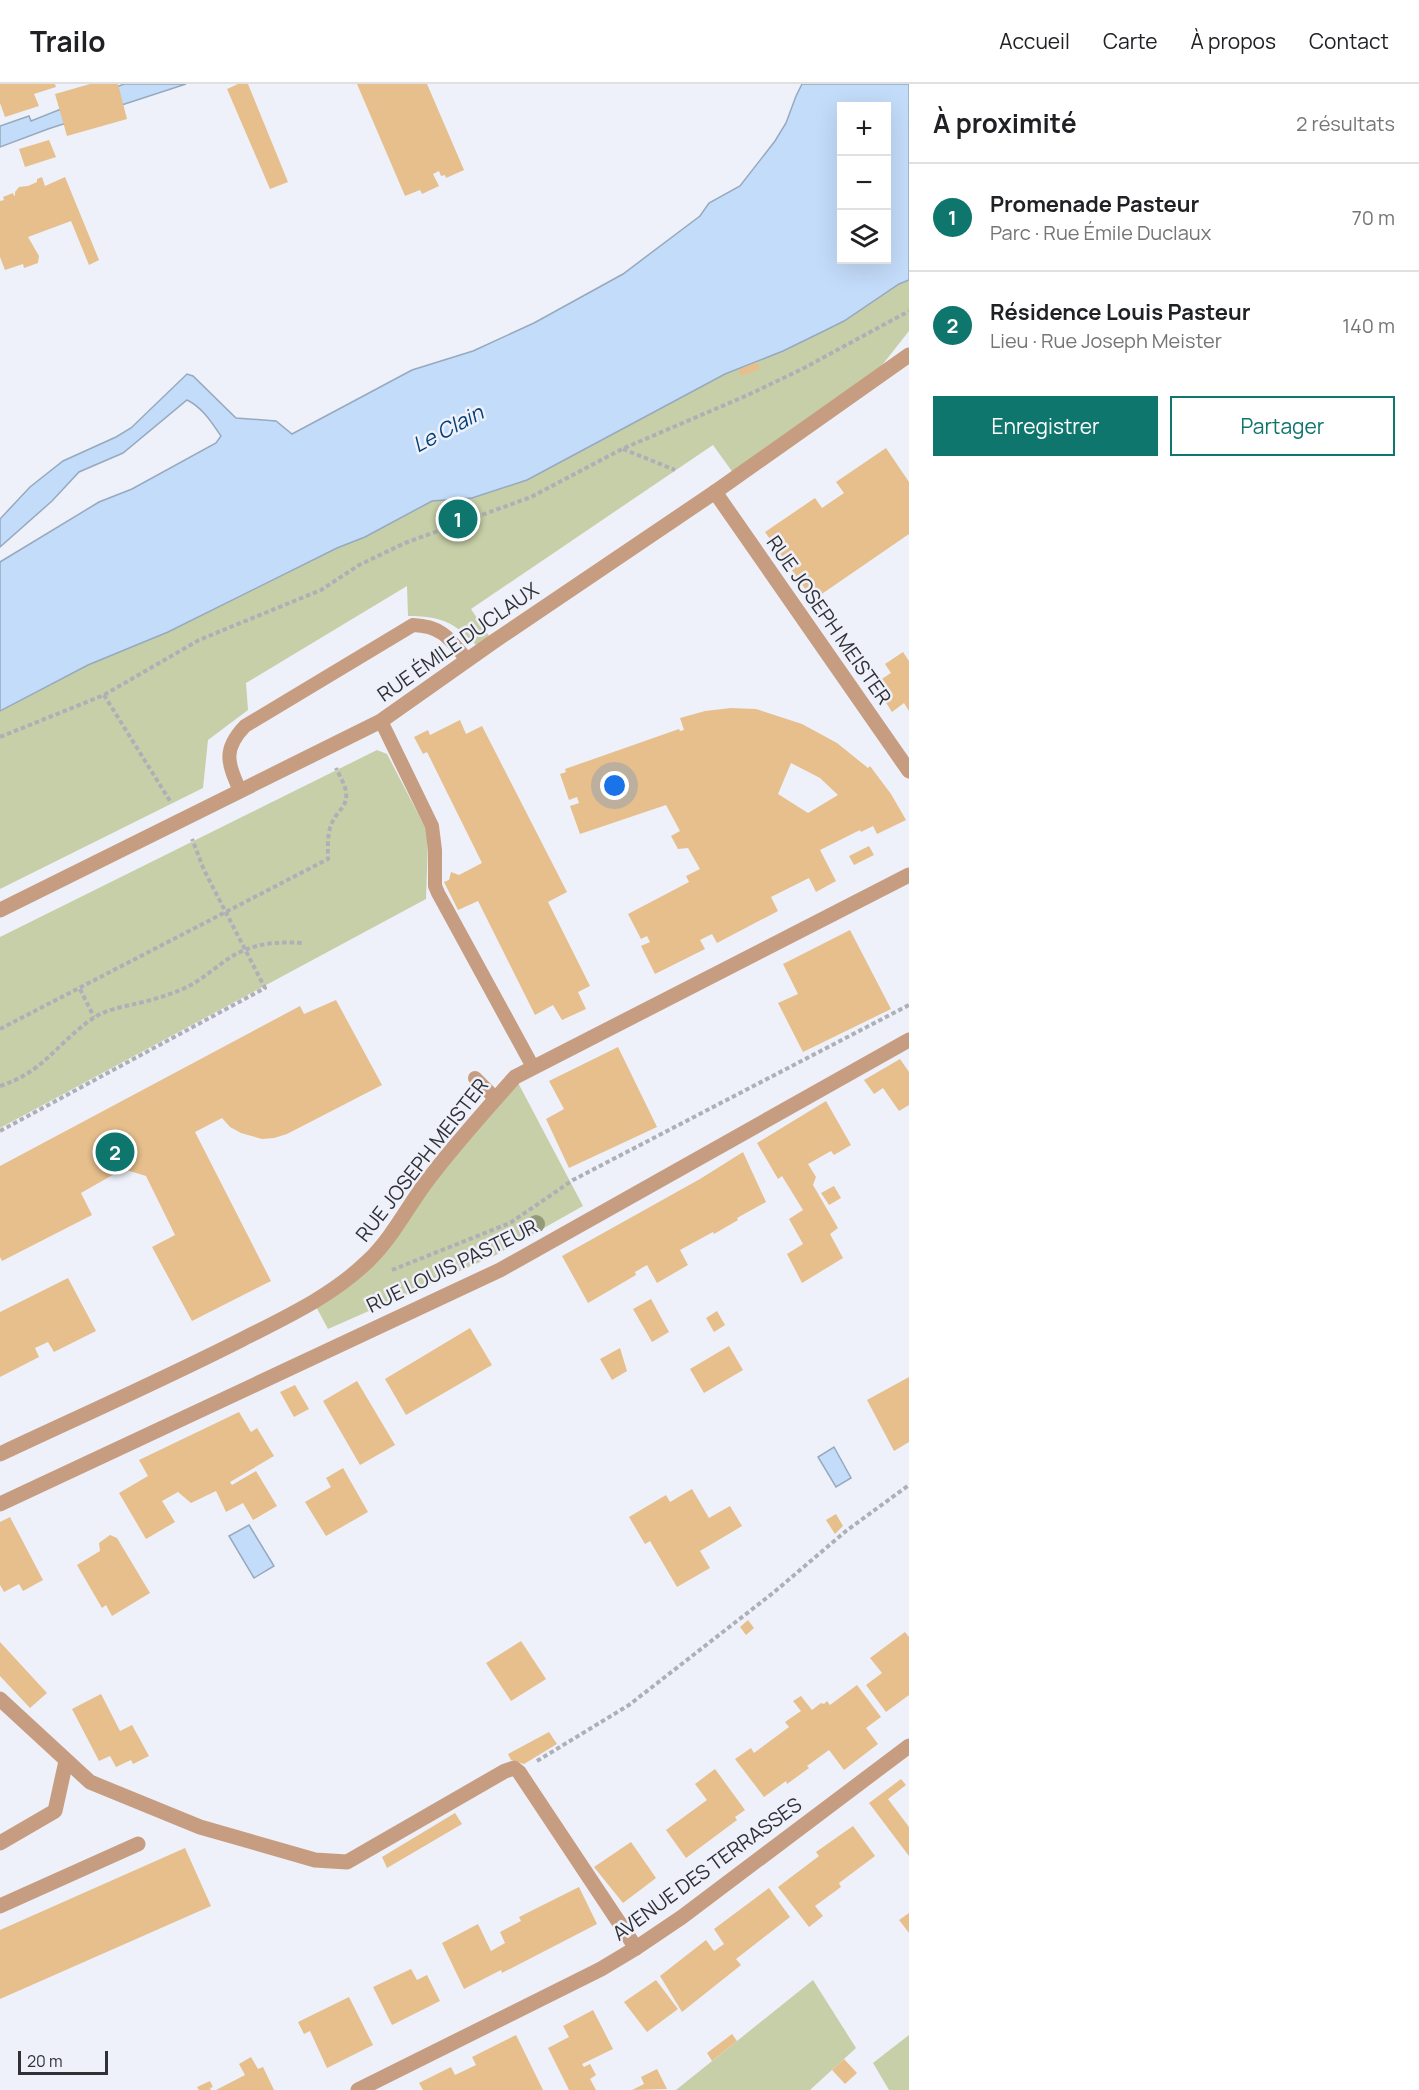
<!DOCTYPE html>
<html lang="fr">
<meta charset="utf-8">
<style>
:root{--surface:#fff;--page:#f6f6f6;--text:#202124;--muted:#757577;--line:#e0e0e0;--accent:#0f766e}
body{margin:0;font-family:Manrope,sans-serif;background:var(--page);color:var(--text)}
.controls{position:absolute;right:18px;top:18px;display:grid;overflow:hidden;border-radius:0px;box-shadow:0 6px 24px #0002}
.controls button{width:54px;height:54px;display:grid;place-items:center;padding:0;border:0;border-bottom:2px solid var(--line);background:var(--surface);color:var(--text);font:30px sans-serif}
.scale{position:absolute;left:18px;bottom:15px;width:90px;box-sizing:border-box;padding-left:6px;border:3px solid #303135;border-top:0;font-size:16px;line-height:21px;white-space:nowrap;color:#303135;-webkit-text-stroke:4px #eef1fa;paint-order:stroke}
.you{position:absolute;left:615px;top:702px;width:21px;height:21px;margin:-15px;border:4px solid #fff;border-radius:50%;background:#1a73e8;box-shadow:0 0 0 9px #1a73e833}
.badge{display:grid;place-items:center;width:39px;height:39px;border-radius:50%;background:var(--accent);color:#fff;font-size:20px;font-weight:700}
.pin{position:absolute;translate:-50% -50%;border:3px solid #fff;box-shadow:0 2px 6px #0006}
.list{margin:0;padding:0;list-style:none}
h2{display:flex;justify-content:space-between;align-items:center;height:78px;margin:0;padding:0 24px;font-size:26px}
h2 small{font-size:20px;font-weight:400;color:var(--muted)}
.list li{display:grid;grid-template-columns:39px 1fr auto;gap:18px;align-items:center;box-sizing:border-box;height:108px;padding:0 24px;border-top:2px solid var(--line)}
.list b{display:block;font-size:22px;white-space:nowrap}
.list p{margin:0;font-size:20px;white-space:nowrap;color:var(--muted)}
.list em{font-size:20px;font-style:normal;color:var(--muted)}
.actions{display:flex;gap:12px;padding:18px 24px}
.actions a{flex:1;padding:14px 0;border:2px solid var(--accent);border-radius:0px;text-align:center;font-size:21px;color:var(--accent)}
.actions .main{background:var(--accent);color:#fff}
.icon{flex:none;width:33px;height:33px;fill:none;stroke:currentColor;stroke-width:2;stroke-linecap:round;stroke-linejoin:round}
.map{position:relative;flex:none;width:909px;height:2006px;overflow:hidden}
header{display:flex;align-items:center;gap:36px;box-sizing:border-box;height:84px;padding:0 30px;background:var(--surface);border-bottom:2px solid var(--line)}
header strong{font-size:28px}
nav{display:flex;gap:33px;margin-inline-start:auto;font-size:21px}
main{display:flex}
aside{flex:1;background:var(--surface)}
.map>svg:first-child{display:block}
.green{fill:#c7cfa8}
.water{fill:#c3dcf9;stroke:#97a9be;stroke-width:1.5;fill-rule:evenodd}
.building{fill:#e6bf8c;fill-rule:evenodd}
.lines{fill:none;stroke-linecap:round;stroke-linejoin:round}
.path{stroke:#aeb0b8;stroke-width:4;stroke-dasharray:4.5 3;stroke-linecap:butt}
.lane{stroke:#c79d81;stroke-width:14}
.street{stroke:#c79d81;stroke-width:15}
.tree{fill:#939a79}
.labels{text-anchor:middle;stroke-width:5;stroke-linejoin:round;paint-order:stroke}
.street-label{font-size:20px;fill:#303135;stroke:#eef1fa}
.water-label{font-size:21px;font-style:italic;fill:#054179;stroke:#eef1fa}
</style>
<header>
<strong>Trailo</strong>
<nav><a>Accueil</a><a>Carte</a><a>À propos</a><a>Contact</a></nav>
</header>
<main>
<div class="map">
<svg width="909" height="2006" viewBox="0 0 909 2006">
<rect width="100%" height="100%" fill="#eef1fa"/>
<g class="green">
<path d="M909 196V247L864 304 736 393 713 361 471 525 493 558 481 566C455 540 446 532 408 532L407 502 246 599 248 626 208 656 203 704 0 805V627L88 581 168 548 337 464 365 453 432 417 472 414 527 396 725 290 783 267 899 200Z"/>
<polygon points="377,666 387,670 426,745 428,759 426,815 0,1044 0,853"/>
<polygon points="515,993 583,1122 496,1171 328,1245 314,1219 354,1189"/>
<polygon points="813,1896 856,1964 810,2006 676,2006"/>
<polygon points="909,1951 909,2006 889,2006 873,1979"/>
</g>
<g class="water">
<polygon points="124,0 186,0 48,45 0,63 0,42 29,32 31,37"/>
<path d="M802 0H909V196L899 200 844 237 826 246 783 267 725 290 527 396 472 414 432 417 365 453 337 464 168 548 88 581 0 627V478L99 418 132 405 216 359 221 352C212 339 202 323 187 316L123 369 79 388 52 417 0 463V435L30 403 63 377 116 353 131 344 187 290 193 292 236 334 276 337 292 350 412 286 473 267 534 239 623 190 700 132 709 119 740 102 775 57 786 39 796 12ZM842 22H886V176H842Z"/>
<polygon points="834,1363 851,1394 836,1403 818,1373"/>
<polygon points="249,1441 274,1482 254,1494 229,1452"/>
</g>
<g class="building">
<polygon points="0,0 55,0 56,3 34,10 39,22 5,33 0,19"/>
<polygon points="90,0 118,0 127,35 67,52 55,10"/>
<polygon points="238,0 248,0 288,98 270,105 227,5"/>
<polygon points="357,0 427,0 464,86 446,94 445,91 441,92 439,87 433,90 439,102 422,110 420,106 405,112"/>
<polygon points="49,56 56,73 25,83 19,65"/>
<polygon points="42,93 45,102 65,93 99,176 89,181 71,137 28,153 39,172 38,179 24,184 23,180 5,186 0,173 0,117 4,116 3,113 13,109 14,112 15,111 15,108 19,103 28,102 37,98 37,95"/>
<polygon points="757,278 760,285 741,292 738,286"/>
<polygon points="886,364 909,398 909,450 813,516 765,448 815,414 822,424 844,409 836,398"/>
<polygon points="903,568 909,577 909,627 904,619 892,628 874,600 891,589 885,580"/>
<path d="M731 624 756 625 802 640 837 659 868 684 870 682 891 710 906 736 877 750 873 742 861 748 860 746 820 766 836 797 816 808 809 794 771 813 778 827 717 859 712 850 700 856 705 865 655 890 641 862 650 858 647 852 641 855 628 830 689 798 686 792 700 785 688 764 678 765 671 752 680 747 666 721 580 750 570 722 579 719 577 713 569 716 560 690 566 688 565 685 679 645 680 647 684 646 680 634 705 627ZM791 679 820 694 838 711 808 729 778 710Z"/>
<polygon points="460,636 466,650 482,642 567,808 548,818 590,902 578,908 586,925 562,936 553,921 535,931 478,817 458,826 444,798 449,796 451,788 459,791 482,779 427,668 423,670 414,653 428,646 430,651"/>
<polygon points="869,762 874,771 854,781 849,772"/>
<polygon points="850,846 891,925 803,968 778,919 798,910 783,880"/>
<polygon points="336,916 382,1001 287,1050 274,1054 262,1055 241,1049 230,1043 222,1034 195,1048 271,1197 192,1237 152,1163 175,1151 146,1092 123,1085 81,1109 92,1131 2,1177 0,1173 0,1082 300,922 304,930"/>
<polygon points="618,963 657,1043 569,1084 546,1035 564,1025 549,997"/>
<polygon points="900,975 909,988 909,1021 899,1027 883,1004 874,1010 864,996"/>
<polygon points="826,1017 851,1061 834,1071 831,1067 808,1080 816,1093 813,1101 838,1144 830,1150 843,1174 802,1199 787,1170 803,1160 789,1135 803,1126 782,1092 778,1095 757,1059"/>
<polygon points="743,1068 766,1118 737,1134 738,1136 714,1150 713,1148 680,1166 688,1181 657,1199 647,1181 635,1188 636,1191 588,1219 562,1172 700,1095"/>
<polygon points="834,1102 841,1114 829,1121 821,1109"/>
<polygon points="68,1194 96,1247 54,1268 48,1258 35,1264 39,1273 0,1293 0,1228"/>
<polygon points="651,1215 669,1248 652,1258 633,1225"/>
<polygon points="717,1227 725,1241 714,1248 706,1234"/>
<polygon points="470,1244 492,1281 406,1331 385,1295"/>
<polygon points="729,1262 743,1286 704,1309 690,1285"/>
<polygon points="620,1264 627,1287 612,1296 600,1275"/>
<polygon points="909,1293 909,1358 894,1367 867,1316"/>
<polygon points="357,1297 395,1361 360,1381 323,1317"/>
<polygon points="295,1301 309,1325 294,1333 280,1308"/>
<polygon points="239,1328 251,1348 257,1344 274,1372 230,1398 232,1401 256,1387 277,1422 253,1436 243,1419 226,1428 216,1407 191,1419 178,1408 162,1417 175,1438 146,1455 119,1409 148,1392 139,1376"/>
<polygon points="343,1384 368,1428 326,1452 305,1418 331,1403 326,1394"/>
<polygon points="692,1405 709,1434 730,1422 742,1442 700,1467 710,1484 677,1503 650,1457 645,1460 629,1433 666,1411 670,1418"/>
<polygon points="836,1430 843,1442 835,1450 826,1436"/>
<polygon points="10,1433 43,1496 23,1507 19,1500 4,1508 0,1501 0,1438"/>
<polygon points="110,1451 117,1454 150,1509 112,1532 106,1521 102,1524 77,1481 100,1467 99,1459"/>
<polygon points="748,1536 754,1544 746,1551 740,1543"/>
<polygon points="905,1548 909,1553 909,1611 886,1628 866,1601 882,1589 870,1574"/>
<polygon points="521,1557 546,1595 511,1617 486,1579"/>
<polygon points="0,1558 47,1609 30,1624 0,1592"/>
<polygon points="857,1601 881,1633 866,1644 878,1660 844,1686 829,1666 807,1682 809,1684 787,1700 786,1697 764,1713 735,1675 751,1664 754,1669 789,1643 785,1638 801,1627 793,1617 801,1612 812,1626 821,1619 824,1620 827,1617 830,1621"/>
<polygon points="101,1610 120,1647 132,1641 149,1672 133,1680 131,1676 116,1683 110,1672 99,1677 72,1625"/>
<polygon points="549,1648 557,1660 524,1680 511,1676 508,1670"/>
<polygon points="715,1685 745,1726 735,1733 737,1736 686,1774 666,1746 707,1716 695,1700"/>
<polygon points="901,1695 906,1701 888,1715 909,1743 909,1772 869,1719"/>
<polygon points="455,1729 462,1740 387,1784 382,1773"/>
<polygon points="853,1742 875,1772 839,1799 841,1803 815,1822 823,1832 809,1843 778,1803 819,1772 816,1768"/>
<polygon points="631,1758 656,1794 623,1819 594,1783"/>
<polygon points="185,1764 211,1822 0,1915 0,1846"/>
<polygon points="579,1803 597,1840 502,1889 501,1886 464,1905 442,1859 478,1840 491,1867 505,1859 500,1848 521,1837 519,1833"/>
<polygon points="769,1804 790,1833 736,1875 741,1881 682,1928 660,1892 706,1856 714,1867 724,1860 714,1845"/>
<polygon points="909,1829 909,1849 899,1836"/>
<polygon points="411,1885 417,1896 427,1891 440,1917 392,1941 373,1903"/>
<polygon points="656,1896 678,1925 647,1948 624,1918"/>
<polygon points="349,1913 373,1961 327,1984 310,1947 304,1950 298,1938"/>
<polygon points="593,1926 613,1965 582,1980 584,1983 590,1980 596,1991 590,1995 596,2006 569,2006 548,1964 569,1953 563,1942"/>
<polygon points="732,1950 737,1957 712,1977 707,1969"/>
<polygon points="516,1951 543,2006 423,2006 419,1999 451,1983 455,1991 476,1981 472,1973"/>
<polygon points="251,1973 258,1985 263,1983 274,2006 216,2006 245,1991 239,1980"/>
<polygon points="844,1975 857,1989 845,2000 832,1986"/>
<polygon points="657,1985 667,2005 632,2006 644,2000 641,1993"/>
<polygon points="210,1997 213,2003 210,2004 211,2006 199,2006 197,2003"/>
</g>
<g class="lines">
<g class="path">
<polyline points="623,365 675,386"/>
<polyline points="104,611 170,717"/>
<polyline points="0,653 104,611 199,556 321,506 359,481 405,459 531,413 622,365 748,311 804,284 909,227"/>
<polyline points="80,905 94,933"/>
<path d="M0 945 328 775C328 764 327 752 331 741 333 735 338 729 342 724 352 710 342 697 336 684"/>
<path d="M0 1002C44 988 57 959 92 935 106 925 123 923 139 919 156 915 172 910 187 903 209 892 227 871 250 864 268 858 285 858 304 859"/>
<polyline points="0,1047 265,904 204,786 192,755"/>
<polyline points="392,1186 510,1139 573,1096 909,921"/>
<polyline points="537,1677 629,1621 773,1509 846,1447 909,1401"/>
</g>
<g class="lane">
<polyline points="381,637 432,742 435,766 435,802 438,809 533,983"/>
<path d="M240 707C228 679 222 666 245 642L413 541C442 542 450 555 467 576"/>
<polyline points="475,994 496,1015"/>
</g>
<g class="street">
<polyline points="715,408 909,687"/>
<polyline points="0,826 381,637 493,558 715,408 909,271"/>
<path d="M0 1370C81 1332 162 1296 241 1256 286 1233 332 1212 368 1177 391 1155 406 1126 424 1101 452 1063 484 1028 515 993L909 791"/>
<polyline points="0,1420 500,1186 909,956"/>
<polyline points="0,1615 90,1698 200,1743 315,1776 347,1778 505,1687 514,1684 519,1688 636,1864"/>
<polyline points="0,1759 55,1727 66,1677"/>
<polyline points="0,1822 138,1760"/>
<polyline points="358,2006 601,1885 636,1864 682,1833 909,1662"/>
</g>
</g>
<circle class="tree" cx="536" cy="1140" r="9"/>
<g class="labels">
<g class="street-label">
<text transform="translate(829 536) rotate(55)" y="7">RUE JOSEPH MEISTER</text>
<text transform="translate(458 558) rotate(-35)" y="7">RUE ÉMILE DUCLAUX</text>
<text transform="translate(422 1076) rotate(-52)" y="7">RUE JOSEPH MEISTER</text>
<text transform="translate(452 1182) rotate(-26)" y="7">RUE LOUIS PASTEUR</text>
<text transform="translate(707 1785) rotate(-36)" y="7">AVENUE DES TERRASSES</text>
</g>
<g class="water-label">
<text transform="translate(448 345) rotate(-28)" y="7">Le Clain</text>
</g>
</g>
</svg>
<div class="controls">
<button>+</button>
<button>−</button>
<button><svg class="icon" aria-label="layers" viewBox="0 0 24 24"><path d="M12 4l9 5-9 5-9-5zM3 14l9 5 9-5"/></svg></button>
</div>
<div class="scale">20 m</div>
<div class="you"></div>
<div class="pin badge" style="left:458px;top:435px">1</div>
<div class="pin badge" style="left:115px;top:1068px">2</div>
</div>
<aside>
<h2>À proximité<small>2 résultats</small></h2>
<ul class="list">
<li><span class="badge">1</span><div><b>Promenade Pasteur</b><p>Parc · Rue Émile Duclaux</p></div><em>70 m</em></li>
<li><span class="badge">2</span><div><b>Résidence Louis Pasteur</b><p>Lieu · Rue Joseph Meister</p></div><em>140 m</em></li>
</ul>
<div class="actions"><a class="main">Enregistrer</a><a>Partager</a></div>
</aside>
</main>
